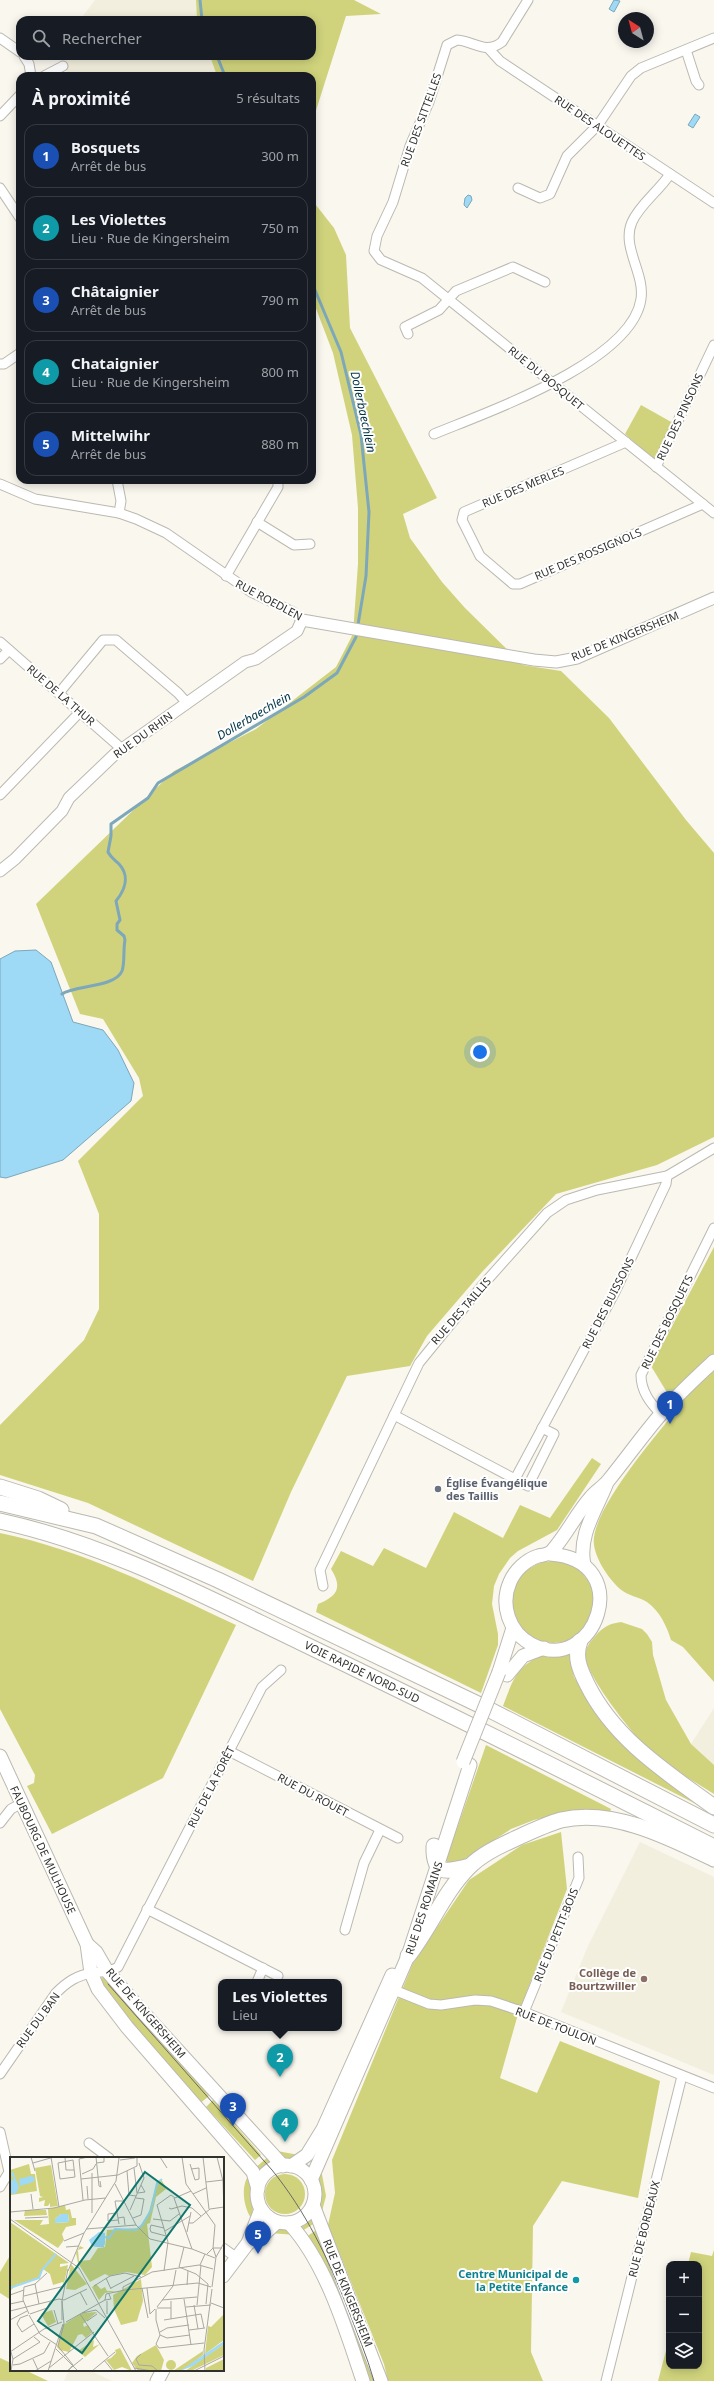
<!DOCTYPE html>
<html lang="fr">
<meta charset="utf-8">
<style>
:root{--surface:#171b24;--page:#242831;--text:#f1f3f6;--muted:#9ea1a6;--line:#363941;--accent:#d93025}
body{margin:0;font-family:"Noto Sans",sans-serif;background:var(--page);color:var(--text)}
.controls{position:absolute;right:12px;bottom:12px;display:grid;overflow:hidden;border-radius:8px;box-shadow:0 2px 10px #0003}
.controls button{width:36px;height:36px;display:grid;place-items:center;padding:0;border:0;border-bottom:1px solid var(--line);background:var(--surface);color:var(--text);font:20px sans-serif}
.compass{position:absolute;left:618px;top:12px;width:36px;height:36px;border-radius:50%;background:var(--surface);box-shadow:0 2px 10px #0003;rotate:324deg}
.you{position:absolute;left:480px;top:1052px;width:14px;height:14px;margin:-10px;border:3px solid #fff;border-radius:50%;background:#1a73e8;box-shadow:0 0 0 6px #1a73e833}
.badge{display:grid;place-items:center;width:26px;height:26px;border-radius:50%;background:var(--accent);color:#fff;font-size:13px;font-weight:700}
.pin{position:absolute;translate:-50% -33px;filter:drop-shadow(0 1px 2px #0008)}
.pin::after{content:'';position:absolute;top:21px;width:14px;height:12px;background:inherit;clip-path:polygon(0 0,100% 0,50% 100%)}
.popup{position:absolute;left:218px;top:1979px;width:124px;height:52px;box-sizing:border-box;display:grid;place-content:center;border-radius:8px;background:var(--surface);filter:drop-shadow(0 1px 3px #0005);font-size:13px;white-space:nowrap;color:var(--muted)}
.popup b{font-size:15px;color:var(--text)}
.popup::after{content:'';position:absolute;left:50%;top:100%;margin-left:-8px;border:8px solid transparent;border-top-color:var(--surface)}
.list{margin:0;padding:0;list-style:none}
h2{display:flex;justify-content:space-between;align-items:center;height:52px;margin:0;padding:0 16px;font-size:17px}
h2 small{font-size:13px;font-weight:400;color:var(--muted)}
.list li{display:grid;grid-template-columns:26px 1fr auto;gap:12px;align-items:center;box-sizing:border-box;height:64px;margin:0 8px 8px;padding:0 8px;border:1px solid var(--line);border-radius:12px}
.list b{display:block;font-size:15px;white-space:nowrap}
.list p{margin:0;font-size:13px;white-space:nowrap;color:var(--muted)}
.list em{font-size:13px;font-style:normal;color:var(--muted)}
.icon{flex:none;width:22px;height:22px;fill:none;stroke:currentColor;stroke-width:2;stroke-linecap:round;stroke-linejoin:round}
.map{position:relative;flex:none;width:714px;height:2381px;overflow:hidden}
.search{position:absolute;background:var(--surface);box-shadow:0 2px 10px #0003;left:16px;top:16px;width:300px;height:44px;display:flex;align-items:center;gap:10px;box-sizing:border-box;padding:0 14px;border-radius:12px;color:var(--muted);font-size:15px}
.panel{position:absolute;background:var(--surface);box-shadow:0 2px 10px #0003;left:16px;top:72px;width:300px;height:412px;border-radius:12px}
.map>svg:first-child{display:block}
.built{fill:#f2efde}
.green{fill:#d0d37c}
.water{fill:#9ed9f6;stroke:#7da7ba}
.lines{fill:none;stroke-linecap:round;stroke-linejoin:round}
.stream{stroke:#7da7ba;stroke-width:3}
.minor-casing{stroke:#bbb9b0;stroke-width:11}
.tertiary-casing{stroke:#bbb9b0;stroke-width:13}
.secondary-casing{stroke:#bbb9b0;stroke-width:15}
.trunk-casing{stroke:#bbb9b0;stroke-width:17}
.minor{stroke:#fff;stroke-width:9}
.tertiary{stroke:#fff;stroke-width:11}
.secondary{stroke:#fff;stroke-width:13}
.trunk{stroke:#fff;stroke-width:15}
.tram{stroke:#6b6b65;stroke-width:1}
.secondary-bridge-casing{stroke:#bbb9b0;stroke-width:15;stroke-linecap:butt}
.secondary-bridge{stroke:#fff;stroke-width:13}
.worship-dot{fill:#6b7280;stroke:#fff;stroke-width:1.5}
.education-dot{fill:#8d6e63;stroke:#fff;stroke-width:1.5}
.culture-dot{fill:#0f9aa8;stroke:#fff;stroke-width:1.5}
.labels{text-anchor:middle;stroke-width:4;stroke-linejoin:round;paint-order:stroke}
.street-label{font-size:11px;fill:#31312d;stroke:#fff}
.worship-label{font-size:11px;font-weight:bold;fill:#5b616d;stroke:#fff;text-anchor:start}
.education-label{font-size:11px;font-weight:bold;fill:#785e54;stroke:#fff;text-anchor:end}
.culture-label{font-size:11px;font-weight:bold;fill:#0d838f;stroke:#fff;text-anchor:end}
.water-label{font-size:12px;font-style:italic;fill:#003346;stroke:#fff}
.inset-river{fill:none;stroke:#9ed9f6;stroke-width:2}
.inset-road{fill:none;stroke:#a9a8a1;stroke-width:1}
.view{fill:#0f766e;fill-opacity:0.15;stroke:#0f766e;stroke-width:2}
.inset-edge{fill:none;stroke:#31312d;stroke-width:2}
</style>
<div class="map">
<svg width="714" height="2381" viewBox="0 0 714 2381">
<rect width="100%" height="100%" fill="#f9f7ee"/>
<g class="built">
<polygon points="95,0 196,0 197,20 80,20"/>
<polygon points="57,56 210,56 217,76 70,76"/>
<polygon points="714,1708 714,1765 691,1744"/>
<polygon points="640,1842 714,1877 714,2075 561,2012 588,1946"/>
<polygon points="69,2370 89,2370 112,2381 64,2381"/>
</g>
<g class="green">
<polygon points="196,0 354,0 381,14 346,16 312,123 312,76 217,76 210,56 312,56 312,20 197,20"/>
<polygon points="312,200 334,228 346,255 350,328 437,498 403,514 410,538 442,582 465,608 523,665 561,671 609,718 686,820 714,853 714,1137 657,1165 556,1194 482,1272 427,1336 410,1366 347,1376 291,1492 253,1581 88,1503 0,1475 0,1425 84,1340 99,1309 99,1214 78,1161 143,1096 139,1078 103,1019 80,1014 36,904 174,771 256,729 336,667 353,634 358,564 358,508 352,435 333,353 312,298"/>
<polygon points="641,405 673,423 655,461 625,434"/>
<path d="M714 1247V1682L683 1647 671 1640C667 1627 660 1611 647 1602 639 1597 628 1596 620 1589 609 1579 596 1560 594 1545 589 1512 657 1435 677 1409L651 1366Z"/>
<path d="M592 1458 601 1464 557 1530 518 1551 510 1558 499 1574 494 1586 492 1604 498 1634V1645L481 1693 316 1612 318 1604C337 1596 343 1588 331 1569L341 1551 373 1566 384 1548 426 1568 454 1512 503 1538 520 1505 550 1518Z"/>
<path d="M0 1533C83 1550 159 1589 236 1625L163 1778 52 1834 27 1786 34 1783 35 1775 0 1709Z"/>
<circle cx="553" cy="1602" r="41"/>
<path d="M621 1622 642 1629 647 1634 652 1642 653 1655 666 1700 691 1744 714 1765V1794C694 1781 671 1769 653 1754 637 1740 584 1674 585 1654 586 1649 588 1644 592 1640 601 1629 606 1624 621 1622Z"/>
<path d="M543 1655H570L574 1677 589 1700 702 1807 503 1706C513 1680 516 1666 543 1655Z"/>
<polygon points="486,1745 611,1809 610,1812 551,1816 534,1820 511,1829 460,1862 448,1863 446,1860"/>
<polygon points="561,1832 567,1889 518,2014 500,2078 537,2093 560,2041 660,2081 638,2198 562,2181 533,2226 531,2352 543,2381 388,2381 384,2364 328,2225 335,2193 332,2160 413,1963 469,1880 522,1845"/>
<polygon points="106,1977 205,2086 203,2088 209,2096 199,2104 130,2026 99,1979"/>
<polygon points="213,2100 261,2155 255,2160 206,2107"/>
<polygon points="277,2151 299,2155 290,2161 285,2160"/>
<polygon points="268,2157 271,2162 258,2171 255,2168"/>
<path d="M321 2169 326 2196 321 2215 317 2209C320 2195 316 2182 321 2169Z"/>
<circle cx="285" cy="2194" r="20"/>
<path d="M249 2175 253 2208 251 2218C244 2208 240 2186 249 2175Z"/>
<polygon points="310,2218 315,2223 302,2231 300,2225"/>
<polygon points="285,2228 296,2235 270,2233"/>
<polygon points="318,2229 376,2381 365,2381 306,2237"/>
<polygon points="714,2250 714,2381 658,2381 669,2339 669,2366 699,2366 699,2264 688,2264 691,2252 712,2256"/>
<polygon points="11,2254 11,2300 0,2293 0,2272"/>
<polygon points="0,2358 11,2363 11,2370 25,2370 48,2381 0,2381"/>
</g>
<g class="water">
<polygon points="614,0 620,1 614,12 609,9"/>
<polygon points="695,114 700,117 693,128 688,125"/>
<polygon points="468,195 471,196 472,200 467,208 464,205 465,198"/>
<polygon points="36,950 51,962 73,1022 103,1030 118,1050 134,1083 131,1101 63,1160 6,1178 0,1177 0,959 15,951"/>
</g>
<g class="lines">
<g class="stream">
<polyline points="200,0 202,20"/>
<polyline points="217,56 225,76"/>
<path d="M62 994C73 985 115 988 122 971 125 963 123 950 125 940L124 936 117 930V924L120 920 116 901C125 890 130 876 119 864 115 860 111 858 108 852L111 836V824L148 798 158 783 304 697 337 673 356 637 366 576 369 512 361 435 341 352 312 283"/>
</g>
<defs>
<g id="minor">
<path d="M528 0 502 42C485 55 474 41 457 40L447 45 429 102 410 146 393 202 377 236 374 251 381 260 422 278 714 513"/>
<polyline points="0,38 20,52"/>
<polyline points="489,49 500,61 714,203"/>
<polyline points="686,50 696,81 699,85"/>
<polyline points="24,56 29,64 31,76"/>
<polyline points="44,76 63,66"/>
<polyline points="0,116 20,95"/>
<polyline points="0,188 20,218"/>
<polyline points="518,188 540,198 550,194 567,156 598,125 631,76 641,68 714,38"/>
<polyline points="408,334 405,327 439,310 456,291 513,267 545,282"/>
<polyline points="0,364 4,364 20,353"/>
<path d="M434 434C487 412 632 362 641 299 645 273 621 247 632 222 640 204 659 191 670 174"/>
<polyline points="626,442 464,512 462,520 480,556 513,584 520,584 703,504"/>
<polyline points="656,467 714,345"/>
<polyline points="117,480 121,501 119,513"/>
<polyline points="0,484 35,499 119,513 136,519 166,533 251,592 293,612 302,620"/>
<polyline points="257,522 294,545 310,544"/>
<polyline points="226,576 278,487 278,480"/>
<polyline points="0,642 122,749"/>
<polyline points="0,659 9,650"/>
<polyline points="59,693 103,640 116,640 178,693 187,703"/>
<polyline points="0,795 80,712"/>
<path d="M661 1414C650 1403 641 1391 641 1375L714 1228"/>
<polyline points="394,1415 528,1486 554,1434 542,1428"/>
<polyline points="515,1479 615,1292 666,1184 667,1176"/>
<polyline points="323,1586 320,1570 419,1363 481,1287 547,1213 566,1200 597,1190 667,1176 714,1148"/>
<polyline points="229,1751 398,1838"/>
<polyline points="0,1823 11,1809 22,1803"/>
<polyline points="147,1909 278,1976"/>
<polyline points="345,1930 364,1863 380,1830"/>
<polyline points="257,1982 263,1968"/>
<polyline points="389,1988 429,2004 441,2005 475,2000 491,2001 524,2012 714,2088"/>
<polyline points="524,2012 579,1878 578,1857"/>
<path d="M0 2074 56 1993C67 1982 77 1975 93 1973 102 1972 110 1972 118 1967L262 1687 281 1670"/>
<polyline points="0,2132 9,2172 0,2187"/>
<polyline points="89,2143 109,2158"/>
<polyline points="223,2248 237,2258"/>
<polyline points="606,2381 682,2076"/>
</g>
<polyline id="tertiary" points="0,871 15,859 62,811 69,798 115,754 245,662 256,659 297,631 302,620 534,660 556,662 577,658 714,598"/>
<g id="secondary">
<path d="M550 1554C638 1560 595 1678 531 1644 509 1632 500 1605 510 1582 515 1570 526 1560 538 1556 543 1555 548 1555 552 1551 567 1534 576 1514 591 1497 596 1491 603 1487 608 1481 626 1459 642 1436 661 1414 677 1395 696 1378 714 1361"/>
<path d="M584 1565C578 1536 595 1512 606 1485"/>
<polyline points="499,1672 513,1628"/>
<polyline points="507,1675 523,1656 544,1648"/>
<polyline points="0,1756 87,1944 91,1973 98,1989 127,2027 253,2172 258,2189"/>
<polyline points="87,1944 96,1952 107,1971 140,2009 283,2166"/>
<circle cx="286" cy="2194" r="29"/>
<polyline points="291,2166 307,2155 323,2129 392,1975"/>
<polyline points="311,2180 408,1956 470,1765"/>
<polyline points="313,2205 381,2381"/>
<path d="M289 2223C326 2263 346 2330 363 2381"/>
<polyline points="248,2243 264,2234 277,2222"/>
<polyline points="223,2276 248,2243 261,2209"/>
<polyline points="157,2381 163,2370"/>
</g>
<g id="trunk">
<polyline points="0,1487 38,1499 61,1510"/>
<polyline points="0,1503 96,1526 218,1580 486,1708 714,1825"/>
<path d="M0 1521C106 1544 202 1595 300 1642 439 1709 576 1777 714 1847"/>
<path d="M580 1641C574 1657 580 1670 587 1684 614 1739 666 1772 714 1807"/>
<path d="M434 1846C433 1876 446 1872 470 1866"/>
<path d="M408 1956C430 1928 444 1892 469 1867 483 1853 502 1845 519 1837 532 1831 547 1824 561 1820 612 1808 669 1837 714 1859"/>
</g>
</defs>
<use href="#minor" class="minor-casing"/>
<use href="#tertiary" class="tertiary-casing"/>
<use href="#secondary" class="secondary-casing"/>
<use href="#trunk" class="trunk-casing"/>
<use href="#minor" class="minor"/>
<use href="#tertiary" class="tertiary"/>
<use href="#secondary" class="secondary"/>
<use href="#trunk" class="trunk"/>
<path class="tram" d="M108 1984 272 2170C306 2212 328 2258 348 2309 357 2333 367 2356 374 2381"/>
<defs>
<polyline id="secondary-bridge" points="463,1762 499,1672"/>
</defs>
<use href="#secondary-bridge" class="secondary-bridge-casing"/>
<use href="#secondary-bridge" class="secondary-bridge"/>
</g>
<circle class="worship-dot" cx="438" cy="1489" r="4"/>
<circle class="education-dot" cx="644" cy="1979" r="4"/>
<circle class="culture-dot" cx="576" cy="2280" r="4"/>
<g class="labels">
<g class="street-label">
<text transform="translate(421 120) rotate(-70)" y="4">RUE DES SITTELLES</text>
<text transform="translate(600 128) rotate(34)" y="4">RUE DES ALOUETTES</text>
<text transform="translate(546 378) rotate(39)" y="4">RUE DU BOSQUET</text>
<text transform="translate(680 417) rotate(-65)" y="4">RUE DES PINSONS</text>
<text transform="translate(523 487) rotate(-23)" y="4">RUE DES MERLES</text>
<text transform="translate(588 554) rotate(-23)" y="4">RUE DES ROSSIGNOLS</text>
<text transform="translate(269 600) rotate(28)" y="4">RUE ROEDLEN</text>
<text transform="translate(625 636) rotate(-22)" y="4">RUE DE KINGERSHEIM</text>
<text transform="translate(61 695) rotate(41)" y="4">RUE DE LA THUR</text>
<text transform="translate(143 735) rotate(-36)" y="4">RUE DU RHIN</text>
<text transform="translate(608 1303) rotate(-63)" y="4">RUE DES BUISSONS</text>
<text transform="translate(461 1311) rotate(-49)" y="4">RUE DES TAILLIS</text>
<text transform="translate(667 1322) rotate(-64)" y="4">RUE DES BOSQUETS</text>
<text transform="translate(362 1672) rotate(26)" y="4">VOIE RAPIDE NORD-SUD</text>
<text transform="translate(211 1787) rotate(-63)" y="4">RUE DE LA FORÊT</text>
<text transform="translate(313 1795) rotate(28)" y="4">RUE DU ROUET</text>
<text transform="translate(43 1850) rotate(65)" y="4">FAUBOURG DE MULHOUSE</text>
<text transform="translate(424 1908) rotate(-72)" y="4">RUE DES ROMAINS</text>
<text transform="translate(556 1935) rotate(-68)" y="4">RUE DU PETIT-BOIS</text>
<text transform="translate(146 2013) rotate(49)" y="4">RUE DE KINGERSHEIM</text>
<text transform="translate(38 2020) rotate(-54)" y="4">RUE DU BAN</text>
<text transform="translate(556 2026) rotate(21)" y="4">RUE DE TOULON</text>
<text transform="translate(644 2229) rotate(-76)" y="4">RUE DE BORDEAUX</text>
<text transform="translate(348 2293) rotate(68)" y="4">RUE DE KINGERSHEIM</text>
</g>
<g class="worship-label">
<text x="446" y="1487">Église Évangélique<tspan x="446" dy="13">des Taillis</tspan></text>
</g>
<g class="education-label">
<text x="636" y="1977">Collège de<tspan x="636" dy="13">Bourtzwiller</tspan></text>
</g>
<g class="culture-label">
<text x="568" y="2278">Centre Municipal de<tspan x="568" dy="13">la Petite Enfance</tspan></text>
</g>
<g class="water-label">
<text transform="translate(363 412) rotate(78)" y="4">Dollerbaechlein</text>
<text transform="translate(254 716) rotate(-30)" y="4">Dollerbaechlein</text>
</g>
</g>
<g transform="translate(10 2157)">
<rect width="214" height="214" fill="#f9f7ee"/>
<path d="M19 7 21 17H25L27 34 1 38 0 45V33V36L5 22 0 25V13ZM41 8 48 49 40 50V46L38 49H34L35 43 29 45V41L33 40 30 39 25 11ZM151 22 158 34 156 32 146 40 140 66 137 67 142 110 135 118 116 115 99 119 95 117 80 125 68 106 66 96 70 89 74 91 68 93 69 104 80 103 88 91 95 90 97 73 129 71 138 58 147 25ZM55 48 56 53 60 52 62 61H66V68L56 70 52 77 54 83 48 91 4 63H33L30 68 39 67 38 52ZM51 57H58L59 65 46 66 45 62ZM15 53H36L37 58 14 59ZM0 65 59 106 50 107V110L58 108 54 127 53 125 43 128 40 117 33 112 29 121 6 128 0 134ZM61 107 77 127 65 133 56 132ZM131 122 133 144 127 164 111 168 104 152 103 138ZM86 127 91 132 95 130 97 134H107L95 136 89 143 82 130ZM42 153 46 165 38 169 31 157ZM87 155 73 167 74 170 78 168 82 175 76 181 72 177 68 178 59 195 50 193 54 198 47 190 53 168 72 156ZM214 157V183L195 197 198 169 201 170ZM84 183 83 190 90 187 75 200 68 194ZM214 187V198L181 214H175ZM146 188 154 203 151 214H128L122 206 127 199ZM110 191 121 212 122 214 112 210 104 213 96 203 101 201 106 196 105 193ZM193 194V198L179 209 170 214H163ZM214 202V214H196V211ZM156 208a5 5 0 1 1 10 0a5 5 0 1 1-10 0Z" fill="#d0d37c" fill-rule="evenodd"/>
<path d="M3 15 9 30 6 37 1 36 0 33V25L4 22 1 16ZM21 19 25 21 23 25 10 29 9 22ZM51 57H58L59 65 45 66V62ZM89 75 95 76V86L94 90H87L82 89 79 83ZM214 184V187L183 209 170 214Z" fill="#9ed9f6"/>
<path class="inset-river" d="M95 80 99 81 105 72 126 73 132 68 141 53 147 26 152 22M0 131 29 121 32 113 46 97"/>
<path class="inset-road" d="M21 0 25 14M41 0 49 50M55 0 56 13H64M86 0 89 29 91 30 90 24M150 0 157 11M172 0 176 27 205 68 203 91 206 100 202 130M193 0 199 52M207 0 213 24 214 56M63 3 65 20 50 22 48 6ZM110 3 125 1M23 6 44 0M86 6 94 5V0M180 7 185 23 189 22V11L181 12M124 11 127 36M117 14 119 38 126 39M82 16V56M72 17 83 12 86 7M108 18 127 9V0M71 22 108 18M196 25 213 23M105 27 126 68 140 82 182 92 205 101M77 29 78 42M128 36 135 35 131 28M21 37 23 52M183 37 196 31M164 41 182 92M73 43 69 2 78 0M159 51 161 52 172 49 182 51 191 59M120 53 134 21 129 6M0 55 44 51 75 43 96 41M106 56 98 57V64L108 63M15 61 38 60M108 61 114 60 115 68M123 61 131 58 134 42 126 41M0 62 69 111 126 214M143 62 160 64 169 57M179 66H183L200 52 214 50M109 67 105 44H113M154 71 141 68 140 72 141 75 156 79M76 72 126 68M155 74 180 59M177 75 181 55M54 84 74 76M56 90 69 89M174 90 169 110 186 117 198 127 196 147M197 97 203 91H212M206 100 214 86M190 108 195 97M58 114 74 76 106 24 109 1M154 114 158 85 147 48 161 38 165 41 181 34M96 121 101 132M25 127 29 147M177 128 178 114M84 129 100 119 115 116 131 120M101 131 124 119M132 131 138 161M137 131 140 157 145 152M113 133V130L142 115 189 108 203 112M70 135 77 148M99 137 101 142 95 143 96 137 115 133 188 126 201 130M0 138 14 133M14 139 55 129M174 142 181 188M152 143 187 140M52 144 54 167 48 189 63 208 58 214M201 146 214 151M0 147 14 144M184 148 188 172M187 148 191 108M147 150 163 129 166 113M176 150 201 148M147 151H161M146 152V163L150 178 146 187 149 191 194 186M44 153 48 167M0 154 49 142 54 143 77 132M72 156 86 153 95 161M19 157 13 143 14 130 25 127 37 116M20 157 37 151 40 145M70 157 98 199M97 157V144M19 158 30 177 47 188M161 162V144M0 163 17 154M52 163V144L58 112M154 163 191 157 194 171M77 164 87 157M56 165 95 143M7 167 12 175 24 167M7 167 10 161 18 158M179 173 195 171M150 175 157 171 179 168M150 178 157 181 180 178M46 192 68 214M0 195 34 172 52 165M1 195 3 202 1 214M131 197 126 202 129 208 142 209 148 214M3 202 30 185 24 180M23 202 28 213M94 203 103 214M3 208 10 207 34 196 40 185M39 211 84 175M124 211 142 214M25 214 41 204M38 214 53 167M57 214 73 201M82 214 105 195M184 214 214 199M195 214 194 193 202 132"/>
<path class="view" d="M135 15 180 48 72 196 28 164Z"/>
<rect width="214" height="214" class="inset-edge"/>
</g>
</svg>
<div class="controls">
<button>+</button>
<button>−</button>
<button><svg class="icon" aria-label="layers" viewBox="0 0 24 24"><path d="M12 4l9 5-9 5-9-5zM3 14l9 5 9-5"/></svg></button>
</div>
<svg class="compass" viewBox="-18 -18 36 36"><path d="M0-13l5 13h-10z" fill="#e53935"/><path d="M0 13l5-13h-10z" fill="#9ea1a6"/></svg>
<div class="you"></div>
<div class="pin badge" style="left:670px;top:1424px;background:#1a4fb4">1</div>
<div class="pin badge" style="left:280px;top:2077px;background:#0f9aa8">2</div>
<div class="popup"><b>Les Violettes</b>Lieu</div>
<div class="pin badge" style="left:233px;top:2126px;background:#1a4fb4">3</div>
<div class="pin badge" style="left:285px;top:2142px;background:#0f9aa8">4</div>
<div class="pin badge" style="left:258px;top:2254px;background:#1a4fb4">5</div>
<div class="search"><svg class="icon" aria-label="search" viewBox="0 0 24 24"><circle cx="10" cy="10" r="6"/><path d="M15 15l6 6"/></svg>Rechercher</div>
<section class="panel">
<h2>À proximité<small>5 résultats</small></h2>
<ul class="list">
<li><span class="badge" style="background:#1a4fb4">1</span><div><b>Bosquets</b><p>Arrêt de bus</p></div><em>300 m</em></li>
<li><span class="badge" style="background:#0f9aa8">2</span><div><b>Les Violettes</b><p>Lieu · Rue de Kingersheim</p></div><em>750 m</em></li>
<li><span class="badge" style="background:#1a4fb4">3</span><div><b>Châtaignier</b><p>Arrêt de bus</p></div><em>790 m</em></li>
<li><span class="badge" style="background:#0f9aa8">4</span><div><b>Chataignier</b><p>Lieu · Rue de Kingersheim</p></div><em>800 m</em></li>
<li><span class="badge" style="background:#1a4fb4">5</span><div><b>Mittelwihr</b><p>Arrêt de bus</p></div><em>880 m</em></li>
</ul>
</section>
</div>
